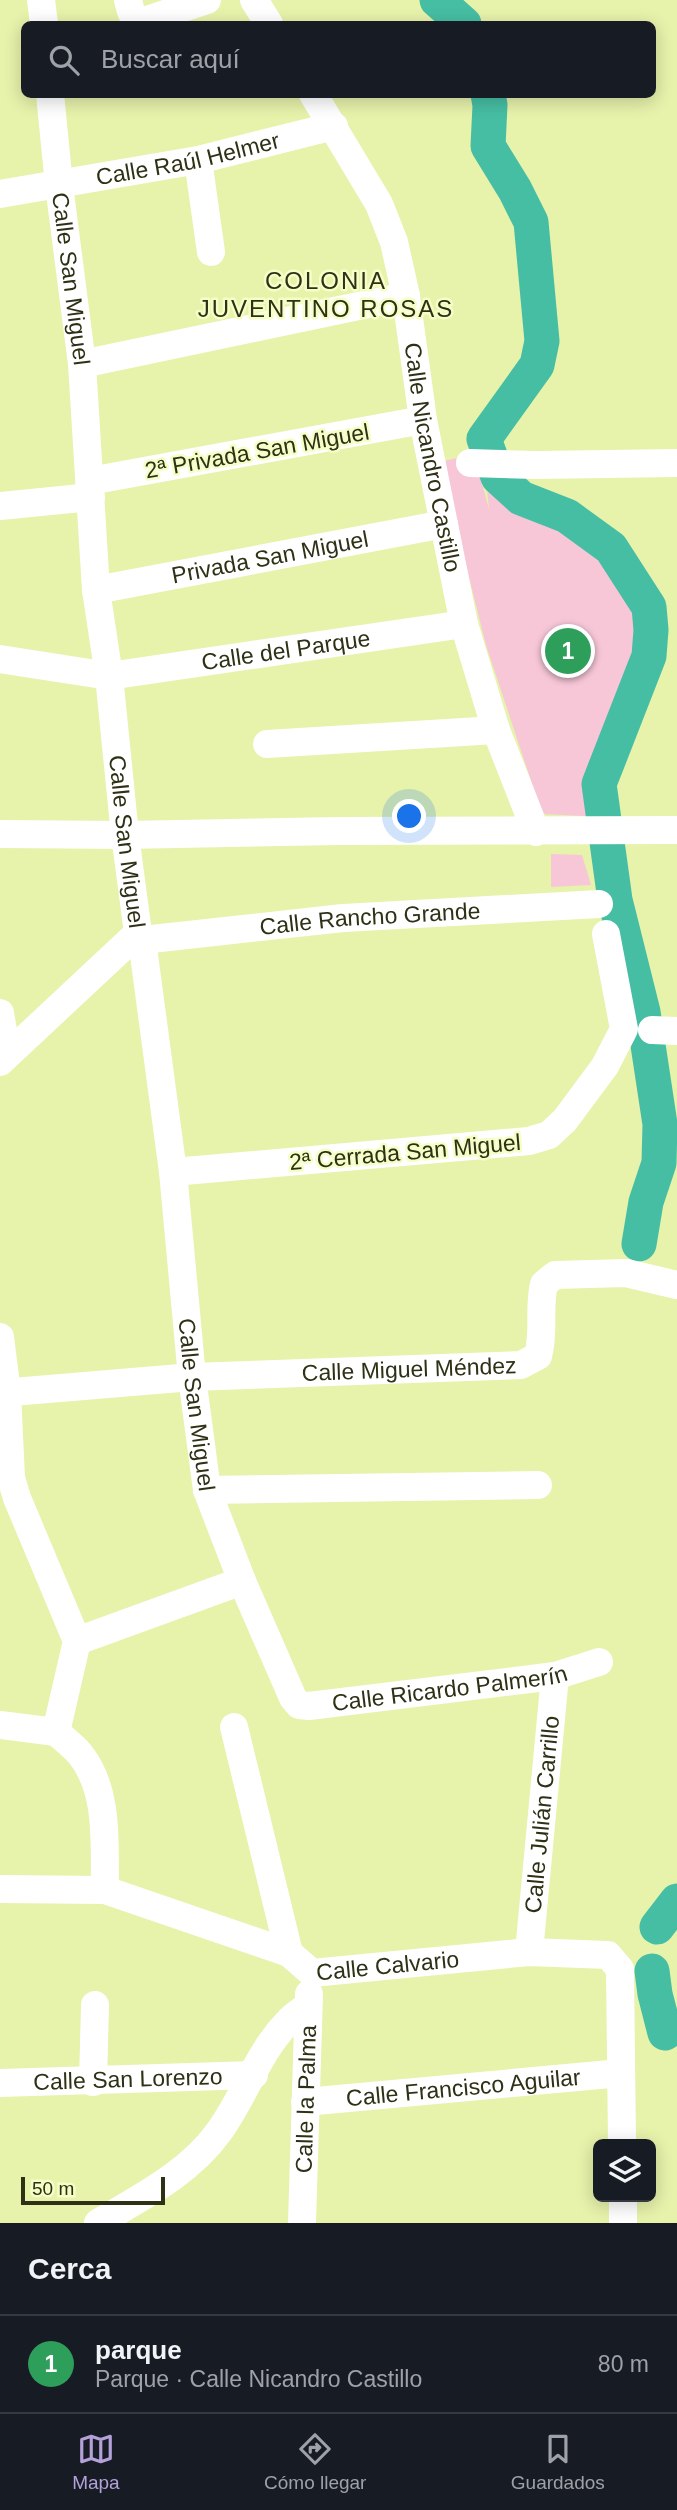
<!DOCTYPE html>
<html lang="es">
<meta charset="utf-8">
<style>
:root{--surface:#171b24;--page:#242831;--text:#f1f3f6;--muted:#9ea1a6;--line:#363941;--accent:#b3a1d8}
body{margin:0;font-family:Arial,sans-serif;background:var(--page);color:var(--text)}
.controls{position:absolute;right:21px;bottom:21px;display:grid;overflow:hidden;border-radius:10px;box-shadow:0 4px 18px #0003}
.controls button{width:63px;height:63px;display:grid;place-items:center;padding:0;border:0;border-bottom:2px solid var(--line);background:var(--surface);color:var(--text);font:35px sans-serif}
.scale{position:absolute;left:21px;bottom:18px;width:144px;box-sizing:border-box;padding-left:7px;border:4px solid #2e3115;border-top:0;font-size:19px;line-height:24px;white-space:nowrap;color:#2e3115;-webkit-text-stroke:5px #f5fec6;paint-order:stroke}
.you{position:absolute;left:410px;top:817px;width:24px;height:24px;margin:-18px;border:5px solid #fff;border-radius:50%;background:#1a73e8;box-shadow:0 0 0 10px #1a73e833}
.badge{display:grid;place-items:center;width:46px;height:46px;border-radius:50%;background:var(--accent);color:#fff;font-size:23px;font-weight:700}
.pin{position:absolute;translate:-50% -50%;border:4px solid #fff;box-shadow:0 2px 7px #0006}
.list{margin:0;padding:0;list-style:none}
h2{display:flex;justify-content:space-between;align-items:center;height:91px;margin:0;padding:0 28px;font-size:30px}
h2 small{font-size:23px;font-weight:400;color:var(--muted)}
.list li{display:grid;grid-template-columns:46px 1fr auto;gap:21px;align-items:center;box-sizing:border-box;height:98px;padding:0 28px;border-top:2px solid var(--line)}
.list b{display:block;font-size:26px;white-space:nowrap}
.list p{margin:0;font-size:23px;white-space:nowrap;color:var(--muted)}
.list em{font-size:23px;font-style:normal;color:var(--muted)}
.icon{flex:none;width:38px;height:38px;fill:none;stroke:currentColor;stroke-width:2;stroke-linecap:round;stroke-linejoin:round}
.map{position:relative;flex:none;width:677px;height:2223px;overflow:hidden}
.search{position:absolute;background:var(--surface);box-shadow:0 4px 18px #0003;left:21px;right:21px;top:21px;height:77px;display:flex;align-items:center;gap:18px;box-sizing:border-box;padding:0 24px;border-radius:10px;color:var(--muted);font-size:26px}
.sheet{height:189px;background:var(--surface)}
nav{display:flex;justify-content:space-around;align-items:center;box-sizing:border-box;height:98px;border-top:2px solid var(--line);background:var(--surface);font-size:19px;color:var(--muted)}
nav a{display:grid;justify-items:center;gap:4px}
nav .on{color:var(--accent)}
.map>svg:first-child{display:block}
.green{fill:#f7c7d8}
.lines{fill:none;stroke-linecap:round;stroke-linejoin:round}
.river{stroke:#46bea3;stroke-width:35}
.minor{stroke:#fff;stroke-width:28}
.labels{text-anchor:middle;stroke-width:5;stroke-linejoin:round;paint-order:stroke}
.street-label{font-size:23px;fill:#2e3115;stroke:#f5fec6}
.neighbourhood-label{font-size:24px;letter-spacing:2px;fill:#2e3115;stroke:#f5fec6}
</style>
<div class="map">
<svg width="677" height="2223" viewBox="0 0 677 2223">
<rect width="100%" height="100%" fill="#e7f2ab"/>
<g class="green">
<polygon points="474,454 489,509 486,479 498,477 521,498 567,516 611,548 649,607 651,630 649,656 599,784 603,817 542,814 486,645 440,462"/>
<polygon points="551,854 582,855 591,885 551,887"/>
</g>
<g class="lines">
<g class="river">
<polyline points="437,0 464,24"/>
<polyline points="488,94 490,105 488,146 515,190 531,222 542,341 537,365 484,439 498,477 521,498 567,516 611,548 649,607 651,630 649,656 599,784 615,900 643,1012 660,1124 659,1163 646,1202 639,1244"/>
<polyline points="657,1927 677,1901"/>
<polyline points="652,1971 655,1994 665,2033"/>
</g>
<g class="minor">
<polyline points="41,0 44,24"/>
<path d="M128 0C131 11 131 20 144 21L207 0"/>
<polyline points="254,0 269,24"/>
<path id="s1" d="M50 94 59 185 82 364 96 590 109 676 125 835 138 933 142 940 173 1172 192 1377 207 1490 242 1581 293 1698 299 1705 309 1706 555 1676 599 1662"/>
<path id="s2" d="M313 94 379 204 394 242 406 296 423 420 464 624 496 730 536 832"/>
<polyline points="198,160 211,252"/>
<path id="s3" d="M0 194 198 160 334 126"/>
<polyline points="82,364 406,296"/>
<polyline points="470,463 535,465 677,463"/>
<polyline points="90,481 423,420"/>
<polyline points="0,506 91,497"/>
<path id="s4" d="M96 590 444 524"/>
<path id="s5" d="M0 659 109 676 464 624"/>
<polyline points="267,744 496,730"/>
<polyline points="0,834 125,835 340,831 677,830"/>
<path id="s6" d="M142 940 343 918 599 904"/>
<polyline points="0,1013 7,1054"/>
<polyline points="652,1030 677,1031"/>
<polyline points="0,1062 138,933"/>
<polyline points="173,1172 529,1141 549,1135 565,1120 605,1066 624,1029 606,934"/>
<path d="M0 1337 7 1393 11 1478 17 1498 77 1641 56 1732C64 1739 73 1746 80 1754 110 1791 104 1846 105 1890"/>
<path id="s7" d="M0 1393 192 1377 521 1365 538 1356C545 1330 538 1309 544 1284L555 1275 626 1273 677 1285"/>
<polyline points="207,1490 538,1485"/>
<polyline points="77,1641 242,1581"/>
<polyline points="0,1725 56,1732"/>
<polyline points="234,1727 289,1953"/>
<path id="s8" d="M0 1889 105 1890 289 1953 312 1973 529 1952 608 1955 620 1969 622 2144"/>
<path id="s9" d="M529 1952 555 1676"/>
<polyline points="93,2082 95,2005"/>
<path id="s10" d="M0 2083 254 2075"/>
<path id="s11" d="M305 2102 621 2073"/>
<polyline points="623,2197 623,2223"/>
<path d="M98 2223C141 2197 188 2174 218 2133 244 2098 257 2054 287 2023 293 2016 301 2011 308 2006"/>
<path id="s12" d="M302 2223 309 1994"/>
</g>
</g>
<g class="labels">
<g class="street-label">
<text dy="8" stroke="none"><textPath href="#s3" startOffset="191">Calle Raúl Helmer</textPath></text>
<text dy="8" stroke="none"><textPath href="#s1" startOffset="186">Calle San Miguel</textPath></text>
<text transform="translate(257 451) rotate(-10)" y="8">2ª Privada San Miguel</text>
<text dy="8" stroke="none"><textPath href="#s2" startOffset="388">Calle Nicandro Castillo</textPath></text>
<text dy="8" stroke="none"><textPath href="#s4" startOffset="177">Privada San Miguel</textPath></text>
<text dy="8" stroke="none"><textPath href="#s5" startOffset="289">Calle del Parque</textPath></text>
<text dy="8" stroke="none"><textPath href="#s1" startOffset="752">Calle San Miguel</textPath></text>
<text dy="8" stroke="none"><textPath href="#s6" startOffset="229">Calle Rancho Grande</textPath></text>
<text transform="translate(405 1152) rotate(-5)" y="8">2ª Cerrada San Miguel</text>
<text dy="8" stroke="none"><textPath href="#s7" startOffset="410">Calle Miguel Méndez</textPath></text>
<text dy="8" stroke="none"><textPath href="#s1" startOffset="1320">Calle San Miguel</textPath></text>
<text dy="8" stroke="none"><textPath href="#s1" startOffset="1792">Calle Ricardo Palmerín</textPath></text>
<text dy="8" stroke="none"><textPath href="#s9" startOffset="138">Calle Julián Carrillo</textPath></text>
<text dy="8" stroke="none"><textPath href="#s8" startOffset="406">Calle Calvario</textPath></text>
<text dy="8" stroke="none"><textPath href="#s10" startOffset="128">Calle San Lorenzo</textPath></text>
<text dy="8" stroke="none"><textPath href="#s11" startOffset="159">Calle Francisco Aguilar</textPath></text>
<text dy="8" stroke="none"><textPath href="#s12" startOffset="124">Calle la Palma</textPath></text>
</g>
<g class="neighbourhood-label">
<text x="326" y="289">COLONIA<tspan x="326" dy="28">JUVENTINO ROSAS</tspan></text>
</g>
</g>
</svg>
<div class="controls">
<button><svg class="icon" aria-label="layers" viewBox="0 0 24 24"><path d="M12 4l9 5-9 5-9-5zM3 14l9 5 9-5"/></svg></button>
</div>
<div class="scale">50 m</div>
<div class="you"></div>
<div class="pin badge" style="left:568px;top:651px;background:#2e9e5b">1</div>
<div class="search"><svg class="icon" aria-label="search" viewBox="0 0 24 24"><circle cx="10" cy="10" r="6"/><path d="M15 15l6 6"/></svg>Buscar aquí</div>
</div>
<section class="sheet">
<h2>Cerca<small></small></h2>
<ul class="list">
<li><span class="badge" style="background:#2e9e5b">1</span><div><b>parque</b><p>Parque · Calle Nicandro Castillo</p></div><em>80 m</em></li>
</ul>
</section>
<nav>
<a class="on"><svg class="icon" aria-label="map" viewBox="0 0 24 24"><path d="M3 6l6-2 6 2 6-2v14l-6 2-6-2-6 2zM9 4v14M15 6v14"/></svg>Mapa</a>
<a><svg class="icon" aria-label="directions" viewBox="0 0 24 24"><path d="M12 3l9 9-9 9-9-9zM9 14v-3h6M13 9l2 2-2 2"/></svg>Cómo llegar</a>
<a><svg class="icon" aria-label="saved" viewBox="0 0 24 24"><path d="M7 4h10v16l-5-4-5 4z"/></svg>Guardados</a>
</nav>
